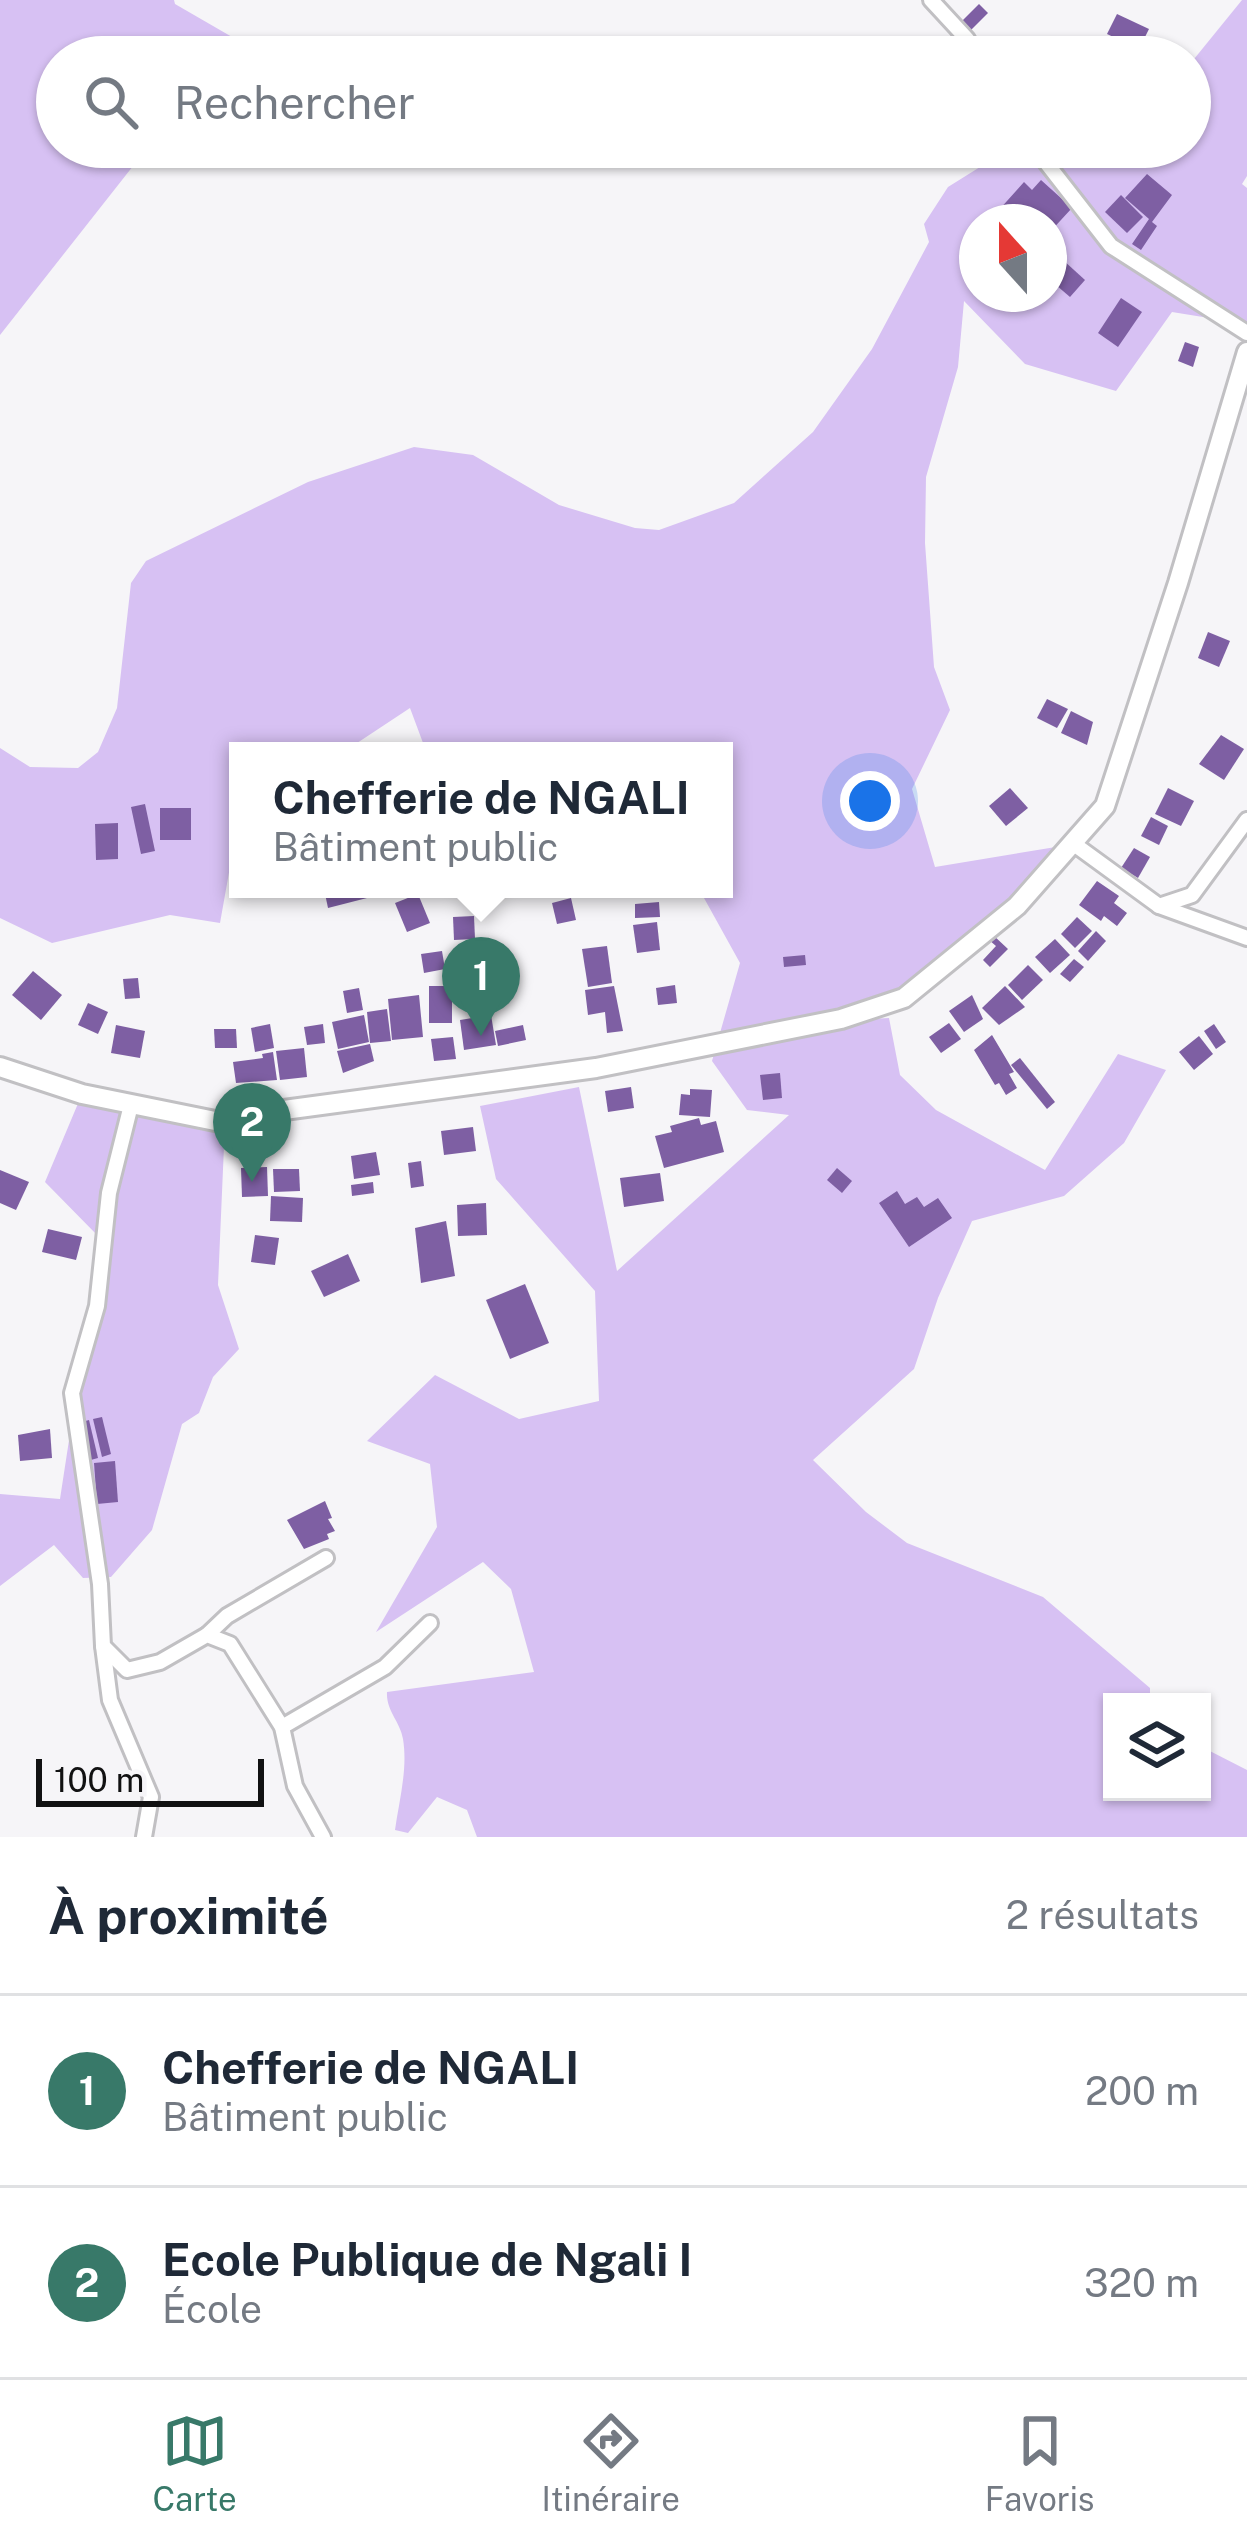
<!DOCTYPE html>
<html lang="fr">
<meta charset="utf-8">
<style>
:root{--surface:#fff;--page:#f6f6f7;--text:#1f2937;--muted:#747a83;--line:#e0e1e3;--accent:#387969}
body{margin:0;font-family:"Public Sans",sans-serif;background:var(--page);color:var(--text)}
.controls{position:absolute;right:36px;bottom:36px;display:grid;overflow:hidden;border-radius:0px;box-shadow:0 3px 9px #0004}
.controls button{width:108px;height:108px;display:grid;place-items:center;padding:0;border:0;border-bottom:3px solid var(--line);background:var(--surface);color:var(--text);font:60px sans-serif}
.compass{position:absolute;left:959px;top:204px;width:108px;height:108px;border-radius:50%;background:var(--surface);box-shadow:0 3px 9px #0004;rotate:339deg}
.scale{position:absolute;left:36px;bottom:30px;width:228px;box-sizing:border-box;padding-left:12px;border:6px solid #111112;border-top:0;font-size:33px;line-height:42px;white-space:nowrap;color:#111112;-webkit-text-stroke:9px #f6f5f8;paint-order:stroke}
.you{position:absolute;left:870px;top:801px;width:42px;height:42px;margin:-30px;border:9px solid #fff;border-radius:50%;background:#1a73e8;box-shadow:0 0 0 18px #1a73e833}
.badge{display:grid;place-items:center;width:78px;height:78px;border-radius:50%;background:var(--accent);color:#fff;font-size:39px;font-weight:700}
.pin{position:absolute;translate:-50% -99px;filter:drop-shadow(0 3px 6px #0008)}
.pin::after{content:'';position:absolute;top:63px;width:42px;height:36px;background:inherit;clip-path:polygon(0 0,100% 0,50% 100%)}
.popup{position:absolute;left:229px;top:742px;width:504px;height:156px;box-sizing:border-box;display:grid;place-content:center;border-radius:0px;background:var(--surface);filter:drop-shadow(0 3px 9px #0005);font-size:39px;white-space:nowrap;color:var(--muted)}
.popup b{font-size:45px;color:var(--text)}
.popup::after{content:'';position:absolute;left:50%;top:100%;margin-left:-24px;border:24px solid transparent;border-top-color:var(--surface)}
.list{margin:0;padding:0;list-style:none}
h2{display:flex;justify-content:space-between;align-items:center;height:156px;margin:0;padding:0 48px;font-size:51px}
h2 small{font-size:39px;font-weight:400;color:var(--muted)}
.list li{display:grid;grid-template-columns:78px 1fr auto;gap:36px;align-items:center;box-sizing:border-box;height:192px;padding:0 48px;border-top:3px solid var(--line)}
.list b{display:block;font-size:45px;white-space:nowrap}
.list p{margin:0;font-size:39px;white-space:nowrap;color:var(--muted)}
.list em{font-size:39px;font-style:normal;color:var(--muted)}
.icon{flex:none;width:66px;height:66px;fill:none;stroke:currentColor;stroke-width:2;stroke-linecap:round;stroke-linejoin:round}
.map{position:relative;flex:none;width:1247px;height:1837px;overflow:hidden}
.search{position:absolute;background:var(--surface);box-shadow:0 3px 9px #0004;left:36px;right:36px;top:36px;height:132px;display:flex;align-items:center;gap:30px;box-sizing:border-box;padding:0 42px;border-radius:66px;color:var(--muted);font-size:45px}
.sheet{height:540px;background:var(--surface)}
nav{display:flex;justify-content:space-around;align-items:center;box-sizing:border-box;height:168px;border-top:3px solid var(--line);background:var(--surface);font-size:33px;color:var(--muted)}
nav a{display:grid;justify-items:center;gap:6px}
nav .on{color:var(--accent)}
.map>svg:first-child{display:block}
.green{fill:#d7c1f3;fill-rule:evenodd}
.building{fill:#7e5fa3}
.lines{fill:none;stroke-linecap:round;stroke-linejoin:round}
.minor-casing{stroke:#c1c0c3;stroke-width:20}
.tertiary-casing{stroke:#c1c0c3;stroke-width:24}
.minor{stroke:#fff;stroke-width:14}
.tertiary{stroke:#fff;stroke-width:18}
</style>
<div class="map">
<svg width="1247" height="1837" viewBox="0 0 1247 1837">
<rect width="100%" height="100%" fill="#f6f5f8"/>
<g class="green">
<polygon points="0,0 174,0 175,4 239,41 225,57 57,57 57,147 148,147 0,335"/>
<path d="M1242 0H1247V176L1242 184 1247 188V334L1209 318 1172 312 1116 391 1025 364 964 301 958 367 926 477 925 543 934 667 950 710 912 789 935 867 1074 844 904 998 851 1020 889 1018 900 1075 936 1110 1045 1170 1118 1054 1166 1070 1124 1143 1064 1196 972 1221 938 1298 914 1369 813 1460 866 1512 907 1543 1043 1597 1150 1688V1702H1112V1792H1202V1747L1247 1770V1837H477L467 1810 437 1797 408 1833 395 1830C399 1801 408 1769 403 1739 400 1721 386 1711 387 1692L534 1672 511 1589 483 1562 376 1632 437 1527 430 1464 367 1441 435 1375 519 1419 599 1401 595 1291 496 1179 480 1106 579 1087 617 1271 789 1115 747 1110 712 1061 740 963 699 889H724V751H426L410 708 345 751H238V822L220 923 170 915 52 943 0 918V748L30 767 78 768 98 752 117 708 131 583 146 561 308 482 414 447 473 455 559 505 635 528 659 530 734 503 813 432 872 349 929 242 924 224 948 187 1012 147H1190V64ZM977 222H1049V294H977Z"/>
<polygon points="82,1094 225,1123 218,1285 239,1349 213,1377 199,1413 182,1424 152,1530 111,1577 83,1578 54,1545 0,1586 0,1494 60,1499 100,1238 45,1182"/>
</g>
<g class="building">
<polygon points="979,4 988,13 970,31 961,22"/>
<polygon points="1117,14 1149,29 1139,49 1107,34"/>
<polygon points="1147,174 1172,195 1152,222 1157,226 1141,250 1132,244 1149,219 1125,198"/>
<polygon points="1041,180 1072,208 1049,233 1049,222 1010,222 998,211 1024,182 1032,190"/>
<polygon points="1121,195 1143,217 1127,233 1105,212"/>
<polygon points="1063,260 1085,280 1070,297 1049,279"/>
<polygon points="1121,298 1142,312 1118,347 1098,333"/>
<polygon points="1185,342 1199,347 1193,367 1178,361"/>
<polygon points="1208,632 1230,641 1219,667 1198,658"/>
<polygon points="1047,699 1068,709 1057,728 1037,718"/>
<polygon points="1071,711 1093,722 1087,745 1061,733"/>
<polygon points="1221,735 1244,749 1224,780 1199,764"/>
<polygon points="1010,788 1028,808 1006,826 989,806"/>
<polygon points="1168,788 1194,801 1181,826 1155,814"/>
<polygon points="145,804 155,851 141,854 131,807"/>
<rect x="160" y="808" width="31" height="32"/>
<polygon points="1151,817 1168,826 1159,845 1141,836"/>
<polygon points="118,823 118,859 96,860 95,824"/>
<polygon points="1134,848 1150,857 1138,878 1121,868"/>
<polygon points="1097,881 1119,896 1114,903 1127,913 1117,926 1104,916 1101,921 1079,905"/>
<polygon points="324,889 365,889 367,898 328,908"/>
<polygon points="418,894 430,923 407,932 395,903"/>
<polygon points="571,898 576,920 557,924 552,903"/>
<polygon points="659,902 660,917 635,918 635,904"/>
<polygon points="474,916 475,939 454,940 453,917"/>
<polygon points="1077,917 1092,931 1075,948 1061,934"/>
<polygon points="657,922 660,950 637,953 633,925"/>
<polygon points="1096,931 1106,941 1088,961 1078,951"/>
<polygon points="993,935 1008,949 990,967 983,960 996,946 989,940"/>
<polygon points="1055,939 1070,955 1050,973 1035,957"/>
<polygon points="607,946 612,983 588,987 582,949"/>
<polygon points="442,951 445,969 424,973 421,954"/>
<polygon points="805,955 806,965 784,967 783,957"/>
<polygon points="1074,959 1084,967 1070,982 1060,974"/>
<polygon points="1028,965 1043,980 1022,1000 1008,985"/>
<polygon points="33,971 62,995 41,1020 12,995"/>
<polygon points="138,978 140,998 125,999 123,979"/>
<polygon points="485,983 490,1013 477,1015 472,985"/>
<polygon points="675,985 677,1003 658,1005 656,988"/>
<rect x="429" y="986" width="23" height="37"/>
<polygon points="614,986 623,1031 607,1033 605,1012 588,1015 585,990"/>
<polygon points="1005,986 1025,1007 999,1025 982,1008"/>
<polygon points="359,988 363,1010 347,1013 343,991"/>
<polygon points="419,995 423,1037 392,1040 388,999"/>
<polygon points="972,995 983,1019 964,1032 949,1011"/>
<polygon points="88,1003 108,1012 98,1034 78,1025"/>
<polygon points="387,1009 391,1041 370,1043 367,1012"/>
<polygon points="364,1015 369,1042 338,1049 332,1022"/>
<polygon points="491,1015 496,1045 464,1050 460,1020"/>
<polygon points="949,1023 961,1039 941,1053 929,1037"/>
<polygon points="270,1024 274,1048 255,1052 251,1028"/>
<polygon points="323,1024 325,1043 307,1045 304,1027"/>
<polygon points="1214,1024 1226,1042 1216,1049 1204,1031"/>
<polygon points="116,1025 145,1031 140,1058 111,1053"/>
<polygon points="523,1025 526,1040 498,1046 495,1031"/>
<polygon points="214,1029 236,1029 237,1048 215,1048"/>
<polygon points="992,1035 1014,1072 1009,1074 1017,1088 1006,1095 999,1083 995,1085 974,1050"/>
<polygon points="1199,1036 1213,1054 1194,1070 1179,1052"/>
<polygon points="453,1037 456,1059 434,1061 431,1039"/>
<polygon points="370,1044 374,1061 343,1073 337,1051"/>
<polygon points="304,1048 307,1077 280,1080 276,1051"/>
<polygon points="273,1052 277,1080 236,1083 233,1062 263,1058 262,1054"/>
<polygon points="1020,1058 1055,1102 1047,1109 1011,1065"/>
<polygon points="780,1073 782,1098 763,1100 760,1075"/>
<polygon points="631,1087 634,1108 608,1112 605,1091"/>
<polygon points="690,1089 712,1090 710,1117 679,1115 681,1094 690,1095"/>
<polygon points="699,1118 701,1125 716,1121 724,1152 664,1168 655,1136 672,1132 670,1126"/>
<polygon points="473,1127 476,1151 444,1155 441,1131"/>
<polygon points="376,1152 380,1175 354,1179 351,1156"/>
<polygon points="421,1161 424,1186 411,1188 408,1163"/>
<polygon points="267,1167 268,1196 242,1197 241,1168"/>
<polygon points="837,1168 852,1181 842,1193 827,1180"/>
<polygon points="273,1169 299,1169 300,1191 274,1192"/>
<polygon points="0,1170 29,1182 16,1210 0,1203"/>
<polygon points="660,1173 664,1201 624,1207 620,1178"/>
<polygon points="373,1182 374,1193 352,1196 351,1185"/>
<polygon points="897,1191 905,1204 917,1197 924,1207 938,1198 952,1218 909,1247 879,1203"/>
<polygon points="271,1196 303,1198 302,1222 270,1221"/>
<polygon points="486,1203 487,1235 458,1236 457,1205"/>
<polygon points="446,1221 455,1276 421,1283 415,1228"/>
<polygon points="48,1229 82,1237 76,1260 42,1252"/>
<polygon points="255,1235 279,1238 275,1265 251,1262"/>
<polygon points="348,1254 360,1281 324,1297 311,1271"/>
<polygon points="525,1284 549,1343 510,1359 486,1300"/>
<polygon points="102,1417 111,1454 102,1457 93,1419"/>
<polygon points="89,1420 98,1458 87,1461 78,1423"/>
<polygon points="50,1429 52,1458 20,1461 18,1435"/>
<polygon points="115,1461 118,1502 97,1504 94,1463"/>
<polygon points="325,1501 332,1518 328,1519 335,1531 327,1534 329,1539 304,1549 287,1520"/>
</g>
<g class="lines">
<defs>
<g id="minor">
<polyline points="931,0 967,39 977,57"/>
<polyline points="1034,147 1111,246 1247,333"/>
<polyline points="1074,844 1159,906 1247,938"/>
<polyline points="1159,906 1192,895 1247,820"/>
<polyline points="131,1105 109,1193 97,1306 72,1393 100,1584 103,1646 127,1670 160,1662 207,1635 230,1644 282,1727 295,1786 323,1837"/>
<polyline points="207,1635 227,1616 326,1558"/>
<polyline points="103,1646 110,1700 151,1797 144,1837"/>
<polyline points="282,1727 385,1667 430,1623"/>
</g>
<polyline id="tertiary" points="0,1067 82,1094 225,1123 284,1110 596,1068 841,1019 904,998 1017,906 1105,806 1178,583 1247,352"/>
</defs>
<use href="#minor" class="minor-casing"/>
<use href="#tertiary" class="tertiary-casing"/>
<use href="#minor" class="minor"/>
<use href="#tertiary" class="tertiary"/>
</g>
</svg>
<div class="controls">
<button><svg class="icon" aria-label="layers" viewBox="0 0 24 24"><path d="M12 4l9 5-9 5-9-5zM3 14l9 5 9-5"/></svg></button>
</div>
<svg class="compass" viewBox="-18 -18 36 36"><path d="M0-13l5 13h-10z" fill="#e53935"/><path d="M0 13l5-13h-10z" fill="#747a83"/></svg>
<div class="scale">100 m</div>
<div class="you"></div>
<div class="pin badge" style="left:481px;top:1036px">1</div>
<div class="popup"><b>Chefferie de NGALI</b>Bâtiment public</div>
<div class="pin badge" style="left:252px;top:1182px">2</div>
<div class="search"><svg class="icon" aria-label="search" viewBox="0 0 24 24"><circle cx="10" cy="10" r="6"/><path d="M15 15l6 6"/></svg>Rechercher</div>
</div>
<section class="sheet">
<h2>À proximité<small>2 résultats</small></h2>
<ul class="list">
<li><span class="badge">1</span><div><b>Chefferie de NGALI</b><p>Bâtiment public</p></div><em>200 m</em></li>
<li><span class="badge">2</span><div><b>Ecole Publique de Ngali I</b><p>École</p></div><em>320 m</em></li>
</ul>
</section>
<nav>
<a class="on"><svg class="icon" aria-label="map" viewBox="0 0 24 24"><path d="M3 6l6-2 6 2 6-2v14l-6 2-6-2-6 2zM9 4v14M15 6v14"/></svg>Carte</a>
<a><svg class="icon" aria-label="directions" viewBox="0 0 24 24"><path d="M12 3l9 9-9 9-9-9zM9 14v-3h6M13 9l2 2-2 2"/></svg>Itinéraire</a>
<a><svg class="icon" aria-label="saved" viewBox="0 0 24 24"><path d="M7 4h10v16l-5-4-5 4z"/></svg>Favoris</a>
</nav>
